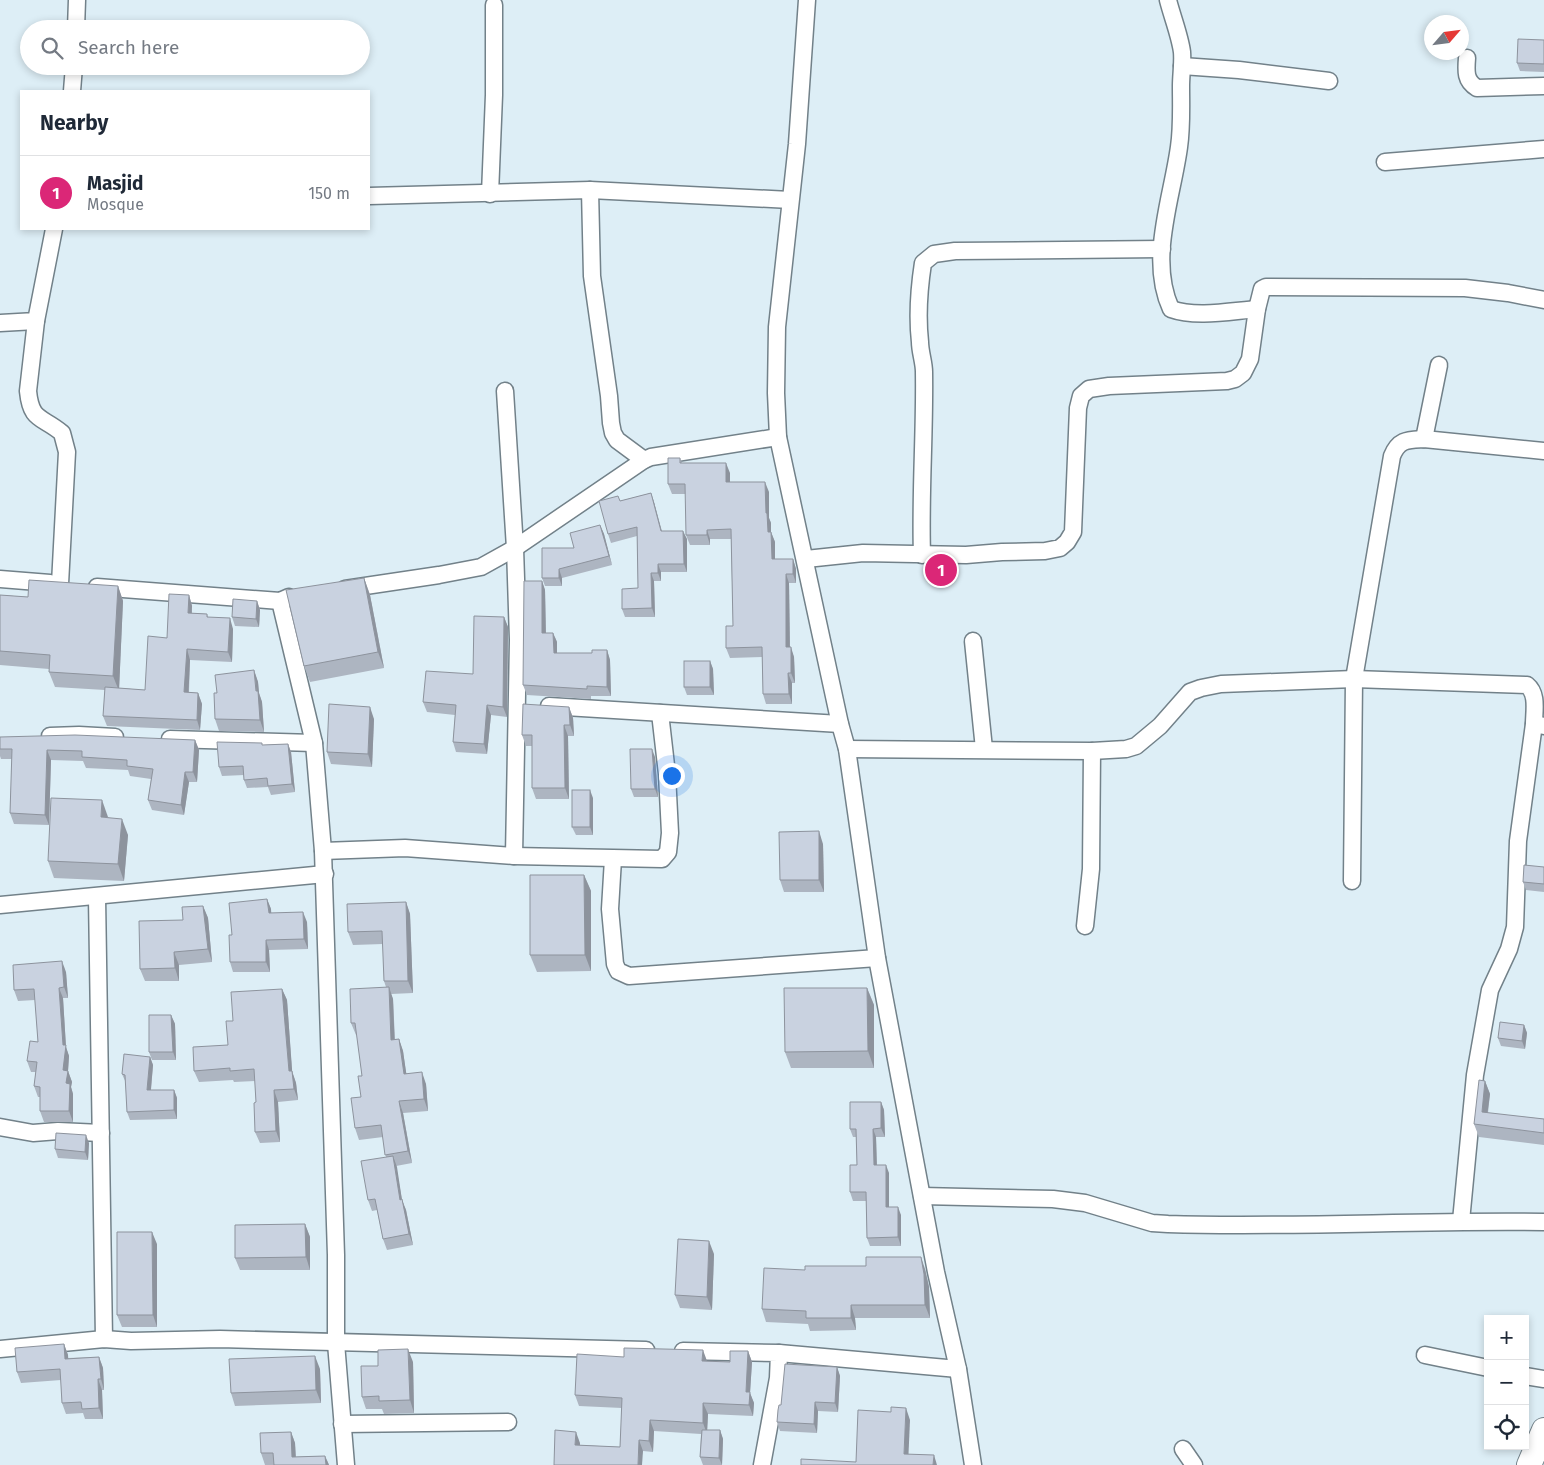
<!DOCTYPE html>
<meta charset="utf-8">
<style>
:root{--surface:#fff;--page:#f6f6f7;--text:#1f2937;--muted:#747a83;--line:#e0e1e3;--accent:#db2777}
body{margin:0;font-family:"Fira Sans",sans-serif;background:var(--page);color:var(--text)}
.controls{position:absolute;right:15px;bottom:15px;display:grid;overflow:hidden;border-radius:0px;box-shadow:0 2px 8px #0003}
.controls button{width:45px;height:45px;display:grid;place-items:center;padding:0;border:0;border-bottom:1px solid var(--line);background:var(--surface);color:var(--text);font:25px sans-serif}
.compass{position:absolute;left:1424px;top:15px;width:45px;height:45px;border-radius:50%;background:var(--surface);box-shadow:0 2px 8px #0003;rotate:62deg}
.you{position:absolute;left:671px;top:775px;width:18px;height:18px;margin:-12px;border:4px solid #fff;border-radius:50%;background:#1a73e8;box-shadow:0 0 0 8px #1a73e833}
.badge{display:grid;place-items:center;width:32px;height:32px;border-radius:50%;background:var(--accent);color:#fff;font-size:16px;font-weight:700}
.pin{position:absolute;translate:-50% -50%;border:2px solid #fff;box-shadow:0 1px 5px #0006}
.list{margin:0;padding:0;list-style:none}
h2{display:flex;justify-content:space-between;align-items:center;height:65px;margin:0;padding:0 20px;font-size:21px}
h2 small{font-size:16px;font-weight:400;color:var(--muted)}
.list li{display:grid;grid-template-columns:32px 1fr auto;gap:15px;align-items:center;box-sizing:border-box;height:75px;padding:0 20px;border-top:1px solid var(--line)}
.list b{display:block;font-size:19px;white-space:nowrap}
.list p{margin:0;font-size:16px;white-space:nowrap;color:var(--muted)}
.list em{font-size:16px;font-style:normal;color:var(--muted)}
.icon{flex:none;width:28px;height:28px;fill:none;stroke:currentColor;stroke-width:2;stroke-linecap:round;stroke-linejoin:round}
.map{position:relative;flex:none;width:1544px;height:1465px;overflow:hidden}
.search{position:absolute;background:var(--surface);box-shadow:0 2px 8px #0003;left:20px;top:20px;width:350px;height:55px;display:flex;align-items:center;gap:12px;box-sizing:border-box;padding:0 18px;border-radius:28px;color:var(--muted);font-size:19px}
.panel{position:absolute;background:var(--surface);box-shadow:0 2px 8px #0003;left:20px;top:90px;width:350px;height:140px;border-radius:0px}
.map>svg:first-child{display:block}
.lines{fill:none;stroke-linecap:round;stroke-linejoin:round}
.minor-casing{stroke:#728189;stroke-width:19}
.highway-casing{stroke:#728189;stroke-width:26}
.minor{stroke:#fff;stroke-width:16}
.highway{stroke:#fff;stroke-width:24}
.wall{fill:#adb5c1}
.shaded-wall{fill:#8d939d}
.building{fill:#c9d2e0;stroke:#8d939d}
</style>
<div class="map">
<svg width="1544" height="1465" viewBox="0 0 1544 1465">
<rect width="100%" height="100%" fill="#ddeef6"/>
<g class="lines">
<defs>
<g id="minor">
<polyline points="807,0 797,144 777,327 776,393 778,437 840,724 847,749 877,958 936,1272 958,1369 973,1465"/>
<path d="M1168 0C1172 16 1180 36 1182 52 1183 63 1181 75 1181 86 1181 106 1182 127 1179 147 1172 199 1148 259 1171 309 1196 318 1231 311 1257 309"/>
<polyline points="76,29 77,0"/>
<path d="M1467 58C1466 71 1465 81 1477 88L1544 86"/>
<polyline points="1182,66 1239,70 1329,81"/>
<polyline points="72,91 74,66"/>
<polyline points="1385,162 1544,149"/>
<polyline points="590,190 592,276 609,396 611,423 613,433 617,440 644,460"/>
<polyline points="490,194 494,95 494,5"/>
<polyline points="369,196 590,190 790,200"/>
<path d="M36 321 28 391C31 422 42 416 62 433L67 452 60 584"/>
<polyline points="0,323 36,321 54,229"/>
<polyline points="1424,439 1439,365"/>
<path d="M922 555C920 494 925 433 924 372 924 362 920 352 920 342 917 315 919 289 923 263L934 254 955 251 1162 249"/>
<polyline points="806,559 863,553 966,555 1002,552 1045,551 1060,548 1067,542 1073,532 1078,408 1081,396 1089,389 1109,386 1227,381 1235,379 1243,373 1250,359 1257,309 1262,289 1266,287 1465,288 1508,293 1544,300"/>
<polyline points="0,579 50,583"/>
<polyline points="97,587 280,601 289,597"/>
<polyline points="345,589 439,575 481,567 515,548 644,460 651,457 778,437"/>
<polyline points="280,601 314,743 323,851 336,1255 336,1343 346,1465"/>
<polyline points="973,641 984,749"/>
<polyline points="549,706 840,724"/>
<polyline points="50,736 79,735 115,737"/>
<polyline points="170,739 314,743"/>
<path d="M847 749 1092 751 1126 749 1136 746 1160 726 1190 692 1201 688 1221 684 1354 679 1527 685C1538 694 1534 711 1534 724L1544 726"/>
<polyline points="323,851 405,848 514,856 518,640 515,548 505,391"/>
<polyline points="514,856 662,859 668,852 670,833 667,774 660,713"/>
<polyline points="613,859 610,909 615,964 618,971 629,976 877,958"/>
<path d="M1352 881 1354 679 1392 456C1399 439 1408 440 1424 439L1544 451"/>
<polyline points="97,897 104,1339"/>
<polyline points="0,905 325,874"/>
<polyline points="1085,926 1091,869 1092,751"/>
<polyline points="0,1127 33,1133 58,1131 101,1133"/>
<path d="M922 1196 1053 1199 1085 1203 1152 1223 1168 1224C1293 1228 1419 1220 1544 1222"/>
<polyline points="1461,1221 1475,1075 1490,990 1509,949 1515,927 1518,841 1534,724"/>
<polyline points="0,1349 104,1339 131,1341 220,1339 646,1350"/>
<polyline points="683,1351 779,1353 778,1378 762,1465"/>
<polyline points="779,1353 958,1369"/>
<polyline points="1425,1355 1488,1368"/>
<polyline points="1525,1376 1544,1379"/>
<polyline points="342,1424 508,1422"/>
<polyline points="1183,1449 1194,1465"/>
</g>
<polyline id="highway" points="1529,1465 1544,1430"/>
</defs>
<use href="#minor" class="minor-casing"/>
<use href="#highway" class="highway-casing"/>
<use href="#minor" class="minor"/>
<use href="#highway" class="highway"/>
</g>
<g class="wall">
<polygon points="1544,40 1544,72 1520,71 1517,63"/>
<polygon points="680,458 682,463 730,473 730,482 769,492 769,518 771,523 771,532 775,542 775,559 793,559 796,569 796,583 789,583 790,647 794,657 795,683 792,683 792,704 766,704 763,694 762,657 730,658 726,648 733,626 731,539 710,539 710,545 690,545 686,535 686,494 672,494 668,484"/>
<polygon points="651,493 654,502 661,531 687,539 687,572 661,572 661,581 654,581 655,617 625,617 622,609 638,588 637,536 611,543 608,534 620,501"/>
<polygon points="600,525 604,534 612,565 562,578 562,586 545,586 542,578 574,548"/>
<polygon points="364,578 370,595 384,668 310,682 304,666"/>
<polygon points="542,581 545,590 546,633 553,633 557,642 557,653 592,653 607,650 610,660 611,696 591,696 591,699 527,695 523,685"/>
<polygon points="118,586 123,601 119,688 145,690 167,638 189,595 192,606 192,613 207,614 208,617 233,629 232,662 190,660 189,692 198,693 202,704 200,730 107,726 103,716 105,690 55,687 49,672 49,669 0,665 0,595 28,597"/>
<polygon points="257,601 260,610 259,627 235,626 232,617"/>
<polygon points="504,617 508,627 507,717 491,715 487,754 456,752 453,742 455,715 427,712 423,702 473,674"/>
<polygon points="710,661 713,669 714,695 687,695 684,687"/>
<polygon points="254,670 258,682 259,693 262,702 264,732 219,731 215,719 217,693"/>
<polygon points="569,707 573,718 574,736 568,736 569,799 536,799 532,788 532,746 526,746 522,735"/>
<polygon points="374,719 372,767 331,764 327,752"/>
<polygon points="0,737 195,740 199,750 197,782 189,782 184,815 152,810 148,800 151,779 130,776 128,770 86,768 83,761 51,760 49,825 14,824 10,813 12,759 1,759 0,756"/>
<polygon points="288,744 291,752 295,792 271,795 268,787 247,788 244,780 244,775 222,776 219,767 263,745"/>
<polygon points="655,757 658,797 634,797 631,789"/>
<polygon points="593,798 593,835 576,835 572,827"/>
<polygon points="108,817 128,835 124,881 54,878 48,861"/>
<polygon points="823,844 824,892 784,892 780,880"/>
<polygon points="1544,867 1544,892 1526,890 1523,882"/>
<polygon points="584,875 591,891 591,971 537,972 530,955"/>
<polygon points="267,899 271,909 271,913 307,922 308,949 269,950 270,972 233,972 230,962 232,935"/>
<polygon points="406,902 410,914 413,993 391,994 393,999 395,1039 399,1039 403,1051 406,1073 426,1084 428,1111 403,1113 412,1163 396,1166 402,1200 406,1210 413,1245 387,1250 383,1239 377,1210 372,1211 368,1200 386,1157 383,1137 359,1140 355,1128 361,1097 362,1076 357,1035 356,1035 351,1023 386,987 384,981 383,944 353,945 348,932"/>
<polygon points="203,906 208,918 212,962 179,965 179,981 145,981 140,969 183,920"/>
<polygon points="66,972 68,998 63,998 66,1047 69,1056 68,1071 72,1082 71,1087 73,1094 73,1122 44,1122 40,1111 40,1097 38,1097 34,1086 36,1072 31,1072 27,1061 38,1042 35,1000 18,1001 14,990"/>
<polygon points="867,988 874,1005 874,1068 791,1068 785,1052"/>
<polygon points="282,989 287,1000 292,1071 296,1083 298,1100 278,1102 280,1142 260,1143 255,1132 256,1102 255,1081 234,1082 233,1080 199,1082 194,1071 228,1045 233,1021"/>
<polygon points="171,1015 175,1024 176,1060 152,1060 149,1052"/>
<polygon points="1524,1025 1527,1033 1525,1049 1501,1046 1498,1038"/>
<polygon points="150,1057 153,1065 151,1090 174,1090 177,1098 177,1119 130,1120 127,1112 126,1083 122,1074"/>
<polygon points="1485,1081 1490,1094 1488,1113 1544,1119 1544,1145 1479,1137 1474,1124"/>
<polygon points="881,1102 884,1110 885,1137 876,1137 877,1165 889,1173 889,1207 901,1215 901,1246 870,1246 867,1238 866,1201 853,1201 850,1192 857,1165 856,1137 853,1137 850,1129"/>
<polygon points="89,1143 88,1160 58,1158 55,1149"/>
<polygon points="305,1224 310,1237 310,1270 240,1270 235,1258"/>
<polygon points="157,1244 157,1327 122,1327 117,1315"/>
<polygon points="714,1254 712,1310 680,1308 675,1295"/>
<polygon points="925,1269 929,1287 930,1318 855,1318 856,1330 810,1331 808,1324 766,1322 762,1309 805,1270"/>
<polygon points="64,1344 68,1355 68,1358 99,1357 103,1368 104,1390 102,1390 103,1419 85,1419 83,1413 66,1414 62,1403 61,1380 21,1383 17,1372"/>
<polygon points="748,1351 752,1362 750,1393 754,1403 753,1416 708,1414 707,1430 720,1430 723,1439 722,1465 703,1465 700,1457 701,1434 654,1431 653,1452 643,1451 554,1465 580,1443 580,1445 620,1447 622,1408 579,1406 575,1395 707,1361 730,1362"/>
<polygon points="413,1362 414,1413 384,1414 382,1409 366,1409 362,1397 378,1366"/>
<polygon points="837,1367 840,1376 838,1412 818,1411 817,1433 780,1431 777,1422 781,1405"/>
<polygon points="320,1369 321,1403 235,1406 231,1393"/>
<polygon points="291,1432 295,1443 296,1457 325,1456 329,1465 265,1465 261,1453"/>
</g>
<g class="shaded-wall">
<polygon points="726,463 730,473 730,492 726,482"/>
<polygon points="765,482 769,492 769,518 771,523 771,542 768,532 766,513"/>
<polygon points="651,493 654,502 664,539 661,531"/>
<polygon points="600,525 604,534 612,565 609,556"/>
<polygon points="707,530 710,539 710,545 707,535"/>
<polygon points="683,531 687,539 687,572 684,564"/>
<polygon points="771,532 775,542 775,569 772,559"/>
<polygon points="793,559 796,569 796,583 793,574"/>
<polygon points="658,564 661,572 661,581 658,573"/>
<polygon points="559,569 562,578 562,586 559,578"/>
<polygon points="651,573 654,581 655,617 652,608"/>
<polygon points="786,574 789,583 790,657 786,647"/>
<polygon points="364,578 370,595 384,668 378,652"/>
<polygon points="542,581 545,590 546,642 542,633"/>
<polygon points="118,586 123,601 119,691 113,676"/>
<polygon points="189,595 192,606 191,624 188,613"/>
<polygon points="257,601 260,610 259,627 256,619"/>
<polygon points="504,617 508,627 507,717 503,707"/>
<polygon points="230,618 233,629 232,662 228,652"/>
<polygon points="553,633 557,642 557,663 554,653"/>
<polygon points="791,647 794,657 795,683 791,673"/>
<polygon points="187,649 190,660 188,703 184,692"/>
<polygon points="607,650 610,660 611,696 607,687"/>
<polygon points="710,661 713,669 714,695 710,687"/>
<polygon points="254,670 258,682 259,693 262,702 264,732 260,720"/>
<polygon points="788,673 792,683 792,704 789,694"/>
<polygon points="198,693 202,704 200,730 197,720"/>
<polygon points="487,705 491,715 487,754 484,744"/>
<polygon points="370,707 374,719 372,767 368,754"/>
<polygon points="569,707 573,718 574,736 570,725"/>
<polygon points="564,725 568,736 569,799 565,788"/>
<polygon points="195,740 199,750 197,782 193,772"/>
<polygon points="288,744 291,752 295,792 292,784"/>
<polygon points="652,749 655,757 658,797 655,789"/>
<polygon points="47,750 51,760 49,825 45,815"/>
<polygon points="185,772 189,782 184,815 181,805"/>
<polygon points="590,790 593,798 593,835 590,827"/>
<polygon points="102,800 108,817 101,817"/>
<polygon points="122,819 128,835 124,881 118,864"/>
<polygon points="819,831 823,844 824,892 819,880"/>
<polygon points="584,875 591,891 591,971 585,955"/>
<polygon points="267,899 271,909 272,923 269,913"/>
<polygon points="406,902 410,914 413,993 408,981"/>
<polygon points="203,906 208,918 212,962 208,949"/>
<polygon points="303,912 307,922 308,949 304,939"/>
<polygon points="266,940 269,950 270,972 266,962"/>
<polygon points="174,952 179,965 179,981 175,968"/>
<polygon points="62,961 66,972 68,998 64,987"/>
<polygon points="389,987 393,999 395,1052 391,1040"/>
<polygon points="59,988 63,998 66,1047 69,1056 68,1071 72,1082 71,1087 73,1094 73,1122 69,1111 63,1070 63,1045"/>
<polygon points="867,988 874,1005 874,1068 868,1051"/>
<polygon points="282,989 287,1000 293,1083 289,1071"/>
<polygon points="171,1015 175,1024 176,1060 173,1052"/>
<polygon points="1524,1025 1527,1033 1525,1049 1522,1041"/>
<polygon points="399,1039 403,1051 408,1085 404,1074"/>
<polygon points="150,1057 153,1065 150,1099 147,1090"/>
<polygon points="292,1071 296,1083 298,1100 294,1089"/>
<polygon points="422,1072 426,1084 428,1111 424,1099"/>
<polygon points="1485,1081 1490,1094 1486,1124 1482,1112"/>
<polygon points="174,1090 177,1098 177,1119 174,1110"/>
<polygon points="274,1090 278,1102 280,1142 276,1131"/>
<polygon points="399,1101 403,1113 412,1163 408,1151"/>
<polygon points="881,1102 884,1110 885,1137 881,1128"/>
<polygon points="873,1129 876,1137 877,1173 874,1165"/>
<polygon points="86,1135 89,1143 88,1160 85,1152"/>
<polygon points="393,1156 397,1167 402,1200 406,1210 413,1245 409,1234 400,1200"/>
<polygon points="886,1165 889,1173 889,1215 886,1207"/>
<polygon points="898,1207 901,1215 901,1246 898,1237"/>
<polygon points="305,1224 310,1237 310,1270 306,1257"/>
<polygon points="152,1232 157,1244 157,1327 153,1315"/>
<polygon points="709,1241 714,1254 712,1310 707,1297"/>
<polygon points="921,1257 925,1269 929,1287 930,1318 925,1305"/>
<polygon points="851,1305 855,1318 856,1330 851,1318"/>
<polygon points="64,1344 68,1355 69,1369 65,1359"/>
<polygon points="408,1349 413,1362 414,1413 410,1400"/>
<polygon points="703,1350 707,1361 702,1361"/>
<polygon points="748,1351 752,1362 750,1393 754,1403 753,1416 749,1405 746,1392"/>
<polygon points="315,1356 320,1369 321,1403 316,1390"/>
<polygon points="99,1357 103,1368 104,1390 101,1379"/>
<polygon points="837,1367 840,1376 838,1412 835,1403"/>
<polygon points="98,1379 102,1390 103,1419 99,1408"/>
<polygon points="815,1402 818,1411 817,1433 814,1424"/>
<polygon points="703,1403 708,1414 707,1434 703,1423"/>
<polygon points="906,1408 910,1420 908,1465 904,1454"/>
<polygon points="650,1420 654,1431 653,1452 649,1441"/>
<polygon points="720,1430 723,1439 722,1465 719,1458"/>
<polygon points="291,1432 295,1443 296,1465 292,1457"/>
<polygon points="576,1432 580,1443 579,1456 575,1445"/>
<polygon points="639,1440 643,1451 642,1465 638,1465"/>
<polygon points="934,1455 937,1465 933,1465"/>
<polygon points="325,1456 329,1465 326,1465"/>
</g>
<g class="building">
<polygon points="1518,39 1544,40 1544,64 1517,63"/>
<polygon points="668,458 680,458 680,463 726,463 726,482 765,482 766,513 767,513 768,532 771,532 772,559 793,559 793,574 786,574 786,647 791,647 791,673 788,673 789,694 763,694 762,647 726,648 726,626 733,626 731,529 707,530 707,535 686,535 685,484 668,484"/>
<polygon points="651,493 661,531 683,531 684,564 658,564 658,573 651,573 652,608 622,609 622,589 638,588 637,527 608,534 599,501 618,496 620,501"/>
<polygon points="600,525 609,556 559,569 559,578 542,578 542,548 574,548 570,533"/>
<polygon points="364,578 378,652 304,666 286,590"/>
<polygon points="29,580 118,586 113,676 49,672 50,655 0,651 0,595 28,597"/>
<polygon points="524,581 542,581 542,633 553,633 554,653 592,653 592,650 607,650 607,687 587,686 587,689 523,685"/>
<polygon points="169,594 189,595 188,613 207,614 207,617 230,618 228,652 187,649 184,692 198,693 197,720 103,716 105,687 145,690 148,636 167,638"/>
<polygon points="233,599 257,601 256,619 232,617"/>
<polygon points="474,616 504,617 503,707 487,705 484,744 453,742 456,705 423,702 426,671 473,674"/>
<rect x="684" y="661" width="26" height="26"/>
<polygon points="254,670 256,691 258,691 260,720 215,719 214,693 217,693 215,675"/>
<polygon points="329,704 370,707 368,754 327,752"/>
<polygon points="523,704 569,707 570,725 564,725 565,788 532,788 532,735 522,735"/>
<polygon points="75,735 195,740 193,772 185,772 181,805 148,800 153,769 127,766 127,760 82,757 82,751 47,750 45,815 10,813 12,749 0,749 0,737"/>
<polygon points="217,742 262,743 262,745 288,744 292,784 268,786 267,778 244,780 243,766 219,767"/>
<polygon points="630,749 652,749 655,789 631,789"/>
<rect x="572" y="790" width="18" height="37"/>
<polygon points="51,798 102,800 101,817 122,819 118,864 48,861"/>
<polygon points="819,831 819,880 780,880 779,832"/>
<polygon points="1524,865 1544,867 1544,884 1523,882"/>
<polygon points="530,875 584,875 585,955 530,955"/>
<polygon points="267,899 269,913 303,912 304,939 266,940 266,962 230,962 229,935 232,935 229,903"/>
<polygon points="406,902 408,981 384,981 382,931 348,932 347,904"/>
<polygon points="203,906 208,949 174,952 175,968 140,969 139,921 183,920 182,907"/>
<polygon points="62,961 64,987 59,988 63,1045 66,1045 63,1070 68,1071 66,1083 70,1084 69,1111 40,1111 40,1087 34,1086 37,1062 27,1061 30,1041 38,1042 34,989 14,990 13,965"/>
<polygon points="389,987 391,1040 399,1039 404,1074 422,1072 424,1099 399,1101 408,1151 385,1155 381,1125 355,1128 351,1098 361,1097 358,1076 362,1076 355,1023 351,1023 350,989"/>
<polygon points="784,988 867,988 868,1051 785,1052"/>
<polygon points="282,989 289,1071 292,1071 294,1089 274,1090 276,1131 255,1132 254,1103 256,1102 254,1069 230,1071 230,1068 194,1071 193,1047 228,1045 226,1021 233,1021 231,992"/>
<polygon points="149,1015 171,1015 173,1052 149,1052"/>
<polygon points="1500,1022 1524,1025 1522,1041 1498,1038"/>
<polygon points="124,1054 150,1057 147,1090 174,1090 174,1110 127,1112 125,1075 122,1074"/>
<polygon points="1479,1080 1485,1081 1482,1112 1544,1119 1544,1133 1474,1124"/>
<polygon points="850,1102 881,1102 881,1128 873,1129 874,1165 886,1165 886,1207 898,1207 898,1237 867,1238 866,1192 850,1192 850,1165 857,1165 856,1129 850,1129"/>
<polygon points="56,1133 86,1135 85,1152 55,1149"/>
<polygon points="393,1156 400,1200 402,1199 409,1234 383,1239 375,1199 368,1200 361,1161"/>
<polygon points="305,1224 306,1257 235,1258 235,1225"/>
<polygon points="117,1232 152,1232 153,1315 117,1315"/>
<polygon points="678,1239 709,1241 707,1297 675,1295"/>
<polygon points="866,1257 921,1257 924,1274 925,1305 851,1305 851,1318 806,1318 806,1311 762,1309 764,1268 805,1270 805,1266 866,1266"/>
<polygon points="64,1344 65,1359 99,1357 101,1379 98,1379 99,1408 82,1409 81,1402 62,1403 60,1369 17,1372 15,1348"/>
<polygon points="624,1348 703,1350 702,1361 730,1362 730,1351 748,1351 746,1392 750,1392 749,1405 703,1403 703,1423 650,1420 649,1441 639,1440 638,1465 554,1465 555,1430 576,1432 575,1445 620,1447 622,1398 575,1395 577,1354 624,1357"/>
<polygon points="408,1349 410,1400 379,1401 379,1396 362,1397 361,1366 378,1366 378,1350"/>
<polygon points="315,1356 316,1390 231,1393 229,1359"/>
<polygon points="785,1364 837,1367 835,1403 815,1402 814,1424 777,1422 778,1410 779,1405 781,1405"/>
<polygon points="891,1407 906,1408 904,1454 934,1455 933,1465 801,1465 801,1459 856,1462 858,1410 891,1412"/>
<polygon points="702,1430 720,1430 719,1458 700,1457"/>
<polygon points="291,1432 292,1457 325,1456 326,1465 274,1465 273,1453 261,1453 260,1433"/>
</g>
</svg>
<div class="controls">
<button>+</button>
<button>−</button>
<button><svg class="icon" aria-label="locate" viewBox="0 0 24 24"><circle cx="12" cy="12" r="6"/><path d="M12 2v4M12 18v4M2 12h4M18 12h4"/></svg></button>
</div>
<svg class="compass" viewBox="-18 -18 36 36"><path d="M0-13l5 13h-10z" fill="#e53935"/><path d="M0 13l5-13h-10z" fill="#747a83"/></svg>
<div class="you"></div>
<div class="pin badge" style="left:941px;top:570px">1</div>
<div class="search"><svg class="icon" aria-label="search" viewBox="0 0 24 24"><circle cx="10" cy="10" r="6"/><path d="M15 15l6 6"/></svg>Search here</div>
<section class="panel">
<h2>Nearby<small></small></h2>
<ul class="list">
<li><span class="badge">1</span><div><b>Masjid</b><p>Mosque</p></div><em>150 m</em></li>
</ul>
</section>
</div>
